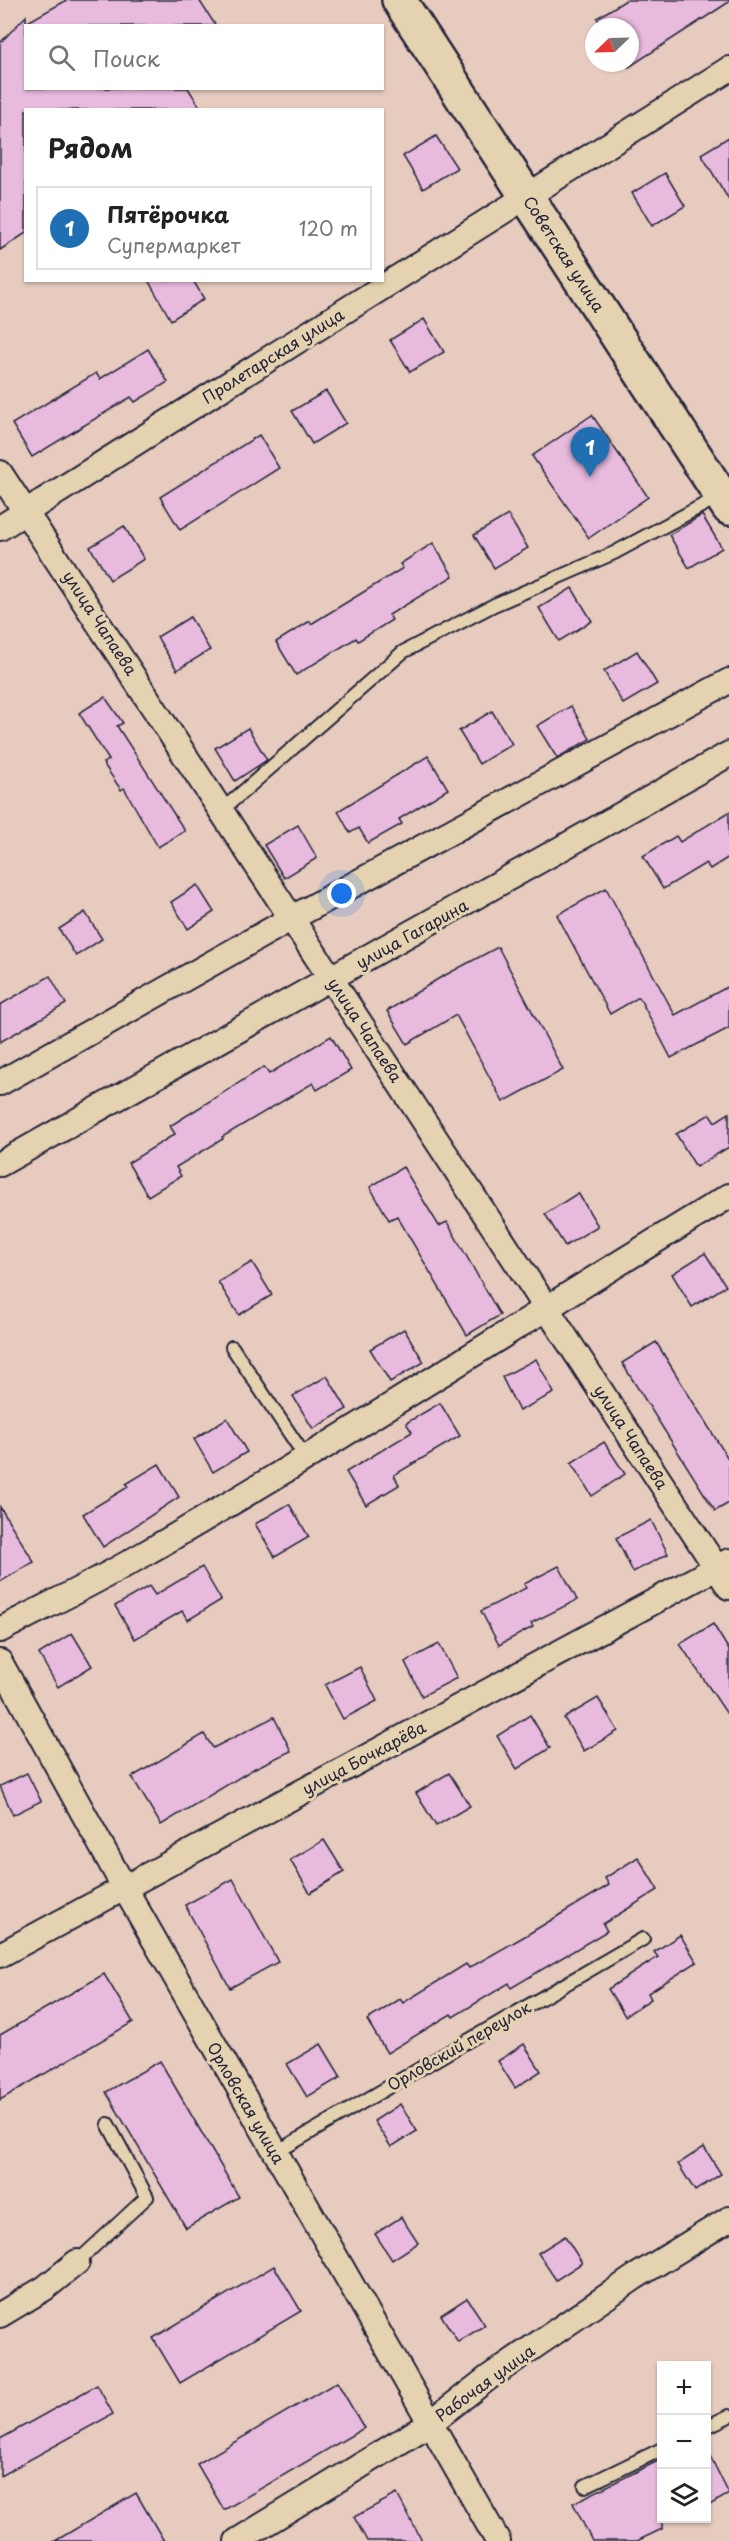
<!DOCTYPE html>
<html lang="ru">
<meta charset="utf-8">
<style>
:root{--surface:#fff;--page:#f6f6f6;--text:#222;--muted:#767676;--line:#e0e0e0;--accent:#1f6fb2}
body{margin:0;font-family:"Playpen Sans",sans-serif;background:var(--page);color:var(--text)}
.controls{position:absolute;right:18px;bottom:18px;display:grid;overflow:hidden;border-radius:0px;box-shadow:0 2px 4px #0004}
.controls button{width:54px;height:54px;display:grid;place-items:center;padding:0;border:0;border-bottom:2px solid var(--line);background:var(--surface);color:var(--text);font:30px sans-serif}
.compass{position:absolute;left:585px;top:18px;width:54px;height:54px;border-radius:50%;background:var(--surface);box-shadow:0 2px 4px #0004;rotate:247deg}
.you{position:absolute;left:342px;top:894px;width:21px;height:21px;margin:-15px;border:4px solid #fff;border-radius:50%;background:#1a73e8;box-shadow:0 0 0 9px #1a73e833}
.badge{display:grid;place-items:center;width:39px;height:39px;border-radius:50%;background:var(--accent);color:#fff;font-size:20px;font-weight:700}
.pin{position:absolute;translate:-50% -50px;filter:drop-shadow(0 2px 3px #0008)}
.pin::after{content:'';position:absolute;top:32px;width:21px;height:18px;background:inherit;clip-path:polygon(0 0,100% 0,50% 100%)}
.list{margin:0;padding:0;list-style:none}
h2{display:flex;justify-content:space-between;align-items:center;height:78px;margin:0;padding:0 24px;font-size:26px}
h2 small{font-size:20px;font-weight:400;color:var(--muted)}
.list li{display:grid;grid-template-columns:39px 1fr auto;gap:18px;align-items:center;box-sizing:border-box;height:84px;margin:0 12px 12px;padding:0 12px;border:2px solid var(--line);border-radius:0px}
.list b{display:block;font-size:22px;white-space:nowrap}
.list p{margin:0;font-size:20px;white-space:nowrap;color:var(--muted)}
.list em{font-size:20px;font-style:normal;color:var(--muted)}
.icon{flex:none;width:33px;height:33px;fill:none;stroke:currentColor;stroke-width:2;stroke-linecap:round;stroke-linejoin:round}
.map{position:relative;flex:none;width:729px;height:2541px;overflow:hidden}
.search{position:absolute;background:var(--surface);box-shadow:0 2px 4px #0004;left:24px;top:24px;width:360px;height:66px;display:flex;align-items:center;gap:15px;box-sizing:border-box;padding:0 21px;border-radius:0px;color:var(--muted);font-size:22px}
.panel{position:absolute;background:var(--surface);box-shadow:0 2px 4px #0004;left:24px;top:108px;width:360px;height:174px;border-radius:0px}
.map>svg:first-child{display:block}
.building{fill:#e7bade;stroke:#22223b;stroke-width:1.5}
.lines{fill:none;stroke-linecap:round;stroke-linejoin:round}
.lane-casing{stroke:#22223b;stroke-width:16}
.street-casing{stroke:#22223b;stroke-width:28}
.secondary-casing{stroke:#22223b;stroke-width:38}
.lane{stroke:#e5d2b0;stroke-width:12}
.street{stroke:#e5d2b0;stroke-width:24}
.secondary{stroke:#e5d2b0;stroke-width:33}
.labels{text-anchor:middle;stroke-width:6;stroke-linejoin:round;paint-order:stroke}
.street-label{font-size:16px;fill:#22223b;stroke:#e5d2b0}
</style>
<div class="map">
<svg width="729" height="2541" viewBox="0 0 729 2541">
<rect width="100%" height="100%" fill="#e6cbbe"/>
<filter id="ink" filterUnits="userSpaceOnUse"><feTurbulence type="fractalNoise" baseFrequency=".0167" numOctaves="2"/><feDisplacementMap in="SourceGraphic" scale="12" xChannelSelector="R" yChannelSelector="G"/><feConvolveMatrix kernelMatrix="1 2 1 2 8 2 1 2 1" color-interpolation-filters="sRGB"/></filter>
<g filter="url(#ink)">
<g class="building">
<polygon points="67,0 199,0 216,26 26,26 26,88 188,88 202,110 26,110 26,233 0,250 0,43 26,16 26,23"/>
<polygon points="626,0 729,0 729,2 629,67 626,63 630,63 630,27 603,27 597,18"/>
<polygon points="436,136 457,168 423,189 403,156"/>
<polygon points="729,137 729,200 701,154"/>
<polygon points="665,173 685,206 652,226 632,193"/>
<polygon points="148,280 193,280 204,299 171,320"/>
<polygon points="424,319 444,352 410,372 390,340"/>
<polygon points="148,349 168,382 135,402 131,397 32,457 12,424 96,373 100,379"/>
<polygon points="326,391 346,423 312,444 292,411"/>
<polygon points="592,415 648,497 589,538 532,456"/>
<polygon points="259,435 279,468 180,530 160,497"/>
<polygon points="508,515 528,548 494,568 474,535"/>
<polygon points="702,515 722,548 689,568 669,535"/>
<polygon points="124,526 144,559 110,580 90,547"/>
<polygon points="433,543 453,576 389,615 392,620 358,641 356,638 296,675 276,642 310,621 311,624 403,568 400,564"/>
<polygon points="572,588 592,621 559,641 539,608"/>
<polygon points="190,617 210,650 177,670 157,637"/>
<polygon points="637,651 657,684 623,704 604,671"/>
<polygon points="105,697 123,723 117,726 185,831 158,847 124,788 121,790 103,763 109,760 79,713"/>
<polygon points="571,706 590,739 557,758 537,726"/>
<polygon points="492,711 512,744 479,764 459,731"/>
<polygon points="248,728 267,760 235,781 215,748"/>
<polygon points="428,756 448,789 399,819 402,824 368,843 359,828 350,833 338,811"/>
<polygon points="729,812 729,857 710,869 706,863 663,889 643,856 676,836 680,842"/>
<polygon points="298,825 317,858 284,878 264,845"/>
<polygon points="197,885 214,912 188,929 171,902"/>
<polygon points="606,888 675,1015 729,986 729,1028 671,1058 639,997 610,1014 557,915"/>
<polygon points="85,912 102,939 76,956 59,929"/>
<polygon points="498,947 563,1070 503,1102 456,1015 407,1044 387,1011 438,979"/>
<polygon points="50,976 66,1004 0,1042 0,1005"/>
<polygon points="331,1036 351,1070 317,1090 313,1083 222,1137 223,1139 176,1167 181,1176 148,1196 128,1163 175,1134 170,1126 264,1067 269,1074"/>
<polygon points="729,1113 729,1147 696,1167 676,1134 710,1114 715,1122"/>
<polygon points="403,1167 439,1226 447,1222 500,1315 467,1335 397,1216 389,1220 370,1187"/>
<polygon points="578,1193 598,1226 565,1246 545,1214"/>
<polygon points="705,1253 726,1286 692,1307 672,1274"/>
<polygon points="252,1262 272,1295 239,1315 218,1282"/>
<polygon points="404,1329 424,1362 390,1382 370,1349"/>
<polygon points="656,1342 729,1460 729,1503 715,1511 622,1363"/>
<polygon points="536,1359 554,1393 519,1411 502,1377"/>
<polygon points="327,1376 347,1409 313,1429 293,1396"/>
<polygon points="440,1403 460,1436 394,1475 399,1485 366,1505 346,1472 412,1432 406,1423"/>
<polygon points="227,1418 247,1452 213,1472 194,1439"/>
<polygon points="604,1442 625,1474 592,1496 571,1463"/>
<polygon points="159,1464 179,1497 103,1547 83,1514 128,1487 126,1484"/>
<polygon points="289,1504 309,1537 275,1557 255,1524"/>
<polygon points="0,1507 34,1562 0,1582"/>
<polygon points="651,1520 668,1554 633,1572 616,1538"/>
<polygon points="559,1566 577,1600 531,1623 533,1627 499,1645 481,1611 526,1588 524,1584"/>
<polygon points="202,1567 221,1600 188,1620 182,1611 135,1639 115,1606 149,1586 155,1595"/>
<polygon points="713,1624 729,1650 729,1717 680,1644"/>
<polygon points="72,1633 92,1666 58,1687 39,1654"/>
<polygon points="439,1644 457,1678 422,1696 405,1662"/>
<polygon points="360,1667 377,1701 343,1719 325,1685"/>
<polygon points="598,1698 618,1731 584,1751 564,1718"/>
<polygon points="530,1715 550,1748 517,1769 497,1736"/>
<polygon points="274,1717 291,1751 255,1768 161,1825 132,1777 204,1734 213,1748"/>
<polygon points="27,1773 41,1801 13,1815 0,1786"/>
<polygon points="449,1773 470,1806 436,1826 416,1793"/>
<polygon points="324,1840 344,1872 310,1893 290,1860"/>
<polygon points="638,1857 658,1890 603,1924 607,1931 511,1988 509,1983 453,2017 451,2014 387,2053 367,2020 400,1999 403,2003 466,1964 469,1968 525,1936 609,1885 605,1878"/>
<polygon points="233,1879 278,1962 230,1988 185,1905"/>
<polygon points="680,1935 697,1962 648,1993 651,1999 625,2016 608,1989 658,1957 654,1952"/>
<polygon points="104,1974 133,2022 0,2100 0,2035"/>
<polygon points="321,2044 341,2077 307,2097 287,2064"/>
<polygon points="524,2044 541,2071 515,2088 498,2061"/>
<polygon points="160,2061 239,2197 186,2228 106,2092"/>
<polygon points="400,2104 417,2131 391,2147 374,2121"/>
<polygon points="704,2147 721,2174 695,2191 678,2164"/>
<polygon points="401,2217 418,2243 392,2260 375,2234"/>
<polygon points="565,2236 582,2263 556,2280 538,2253"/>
<polygon points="274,2266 301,2311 180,2383 153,2338"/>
<polygon points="467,2298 485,2325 458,2342 441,2315"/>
<polygon points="337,2382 364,2428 224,2510 197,2464"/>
<polygon points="97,2385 113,2414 0,2476 0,2439"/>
<polygon points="706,2448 729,2494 706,2507"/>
<polygon points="662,2459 662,2529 637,2541 592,2541 573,2503"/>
<polygon points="136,2493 164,2541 55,2541"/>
<polygon points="397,2494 422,2541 367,2541 354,2517"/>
</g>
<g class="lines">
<defs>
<g id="lane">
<polyline points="222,810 403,652 494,605 614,553 720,496"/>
<polyline points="232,1347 306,1458"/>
<polyline points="275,2153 643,1939"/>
<polyline points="77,2262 147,2197 108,2124"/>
<polyline points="706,2427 729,2416"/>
<polyline points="585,2486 662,2449"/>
</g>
<g id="street">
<polyline points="0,473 729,1587"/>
<polyline points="0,528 729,69"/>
<polyline points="0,1083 292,918 729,681"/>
<polyline points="0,1164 729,754"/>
<path d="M0 1630C46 1606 92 1584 137 1558 338 1443 531 1315 729 1196"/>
<polyline points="0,1662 124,1887 498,2541"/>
<polyline points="0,1955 729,1561"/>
<polyline points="0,2315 45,2288 77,2262"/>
<polyline points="237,2541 429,2424 488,2378 635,2277 729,2219"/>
</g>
<polyline id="secondary" points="399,0 729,508"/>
</defs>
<use href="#lane" class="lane-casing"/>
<use href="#street" class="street-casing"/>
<use href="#secondary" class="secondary-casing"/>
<use href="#lane" class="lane"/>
<use href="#street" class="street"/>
<use href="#secondary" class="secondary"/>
</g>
</g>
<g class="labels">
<g class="street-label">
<text transform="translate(564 254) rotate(57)" y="6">Советская улица</text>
<text transform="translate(273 356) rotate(-32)" y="6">Пролетарская улица</text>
<text transform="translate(100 623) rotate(57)" y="6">улица Чапаева</text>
<text transform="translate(412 934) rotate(-29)" y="6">улица Гагарина</text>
<text transform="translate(365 1030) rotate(57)" y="6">улица Чапаева</text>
<text transform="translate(631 1437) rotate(57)" y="6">улица Чапаева</text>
<text transform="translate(364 1758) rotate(-28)" y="6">улица Бочкарёва</text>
<text transform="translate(459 2046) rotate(-30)" y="6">Орловский переулок</text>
<text transform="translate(246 2103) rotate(60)" y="6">Орловская улица</text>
<text transform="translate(485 2383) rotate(-36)" y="6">Рабочая улица</text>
</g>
</g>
</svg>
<div class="controls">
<button>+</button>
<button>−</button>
<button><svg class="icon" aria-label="layers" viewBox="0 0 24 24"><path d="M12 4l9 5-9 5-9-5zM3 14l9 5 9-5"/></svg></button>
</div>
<svg class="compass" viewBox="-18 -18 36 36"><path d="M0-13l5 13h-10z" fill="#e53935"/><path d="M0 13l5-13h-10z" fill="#767676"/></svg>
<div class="you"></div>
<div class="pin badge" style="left:590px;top:477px">1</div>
<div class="search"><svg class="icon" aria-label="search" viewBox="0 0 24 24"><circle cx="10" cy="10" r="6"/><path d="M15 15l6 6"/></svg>Поиск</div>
<section class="panel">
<h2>Рядом<small></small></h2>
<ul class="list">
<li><span class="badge">1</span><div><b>Пятёрочка</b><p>Супермаркет</p></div><em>120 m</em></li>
</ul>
</section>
</div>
